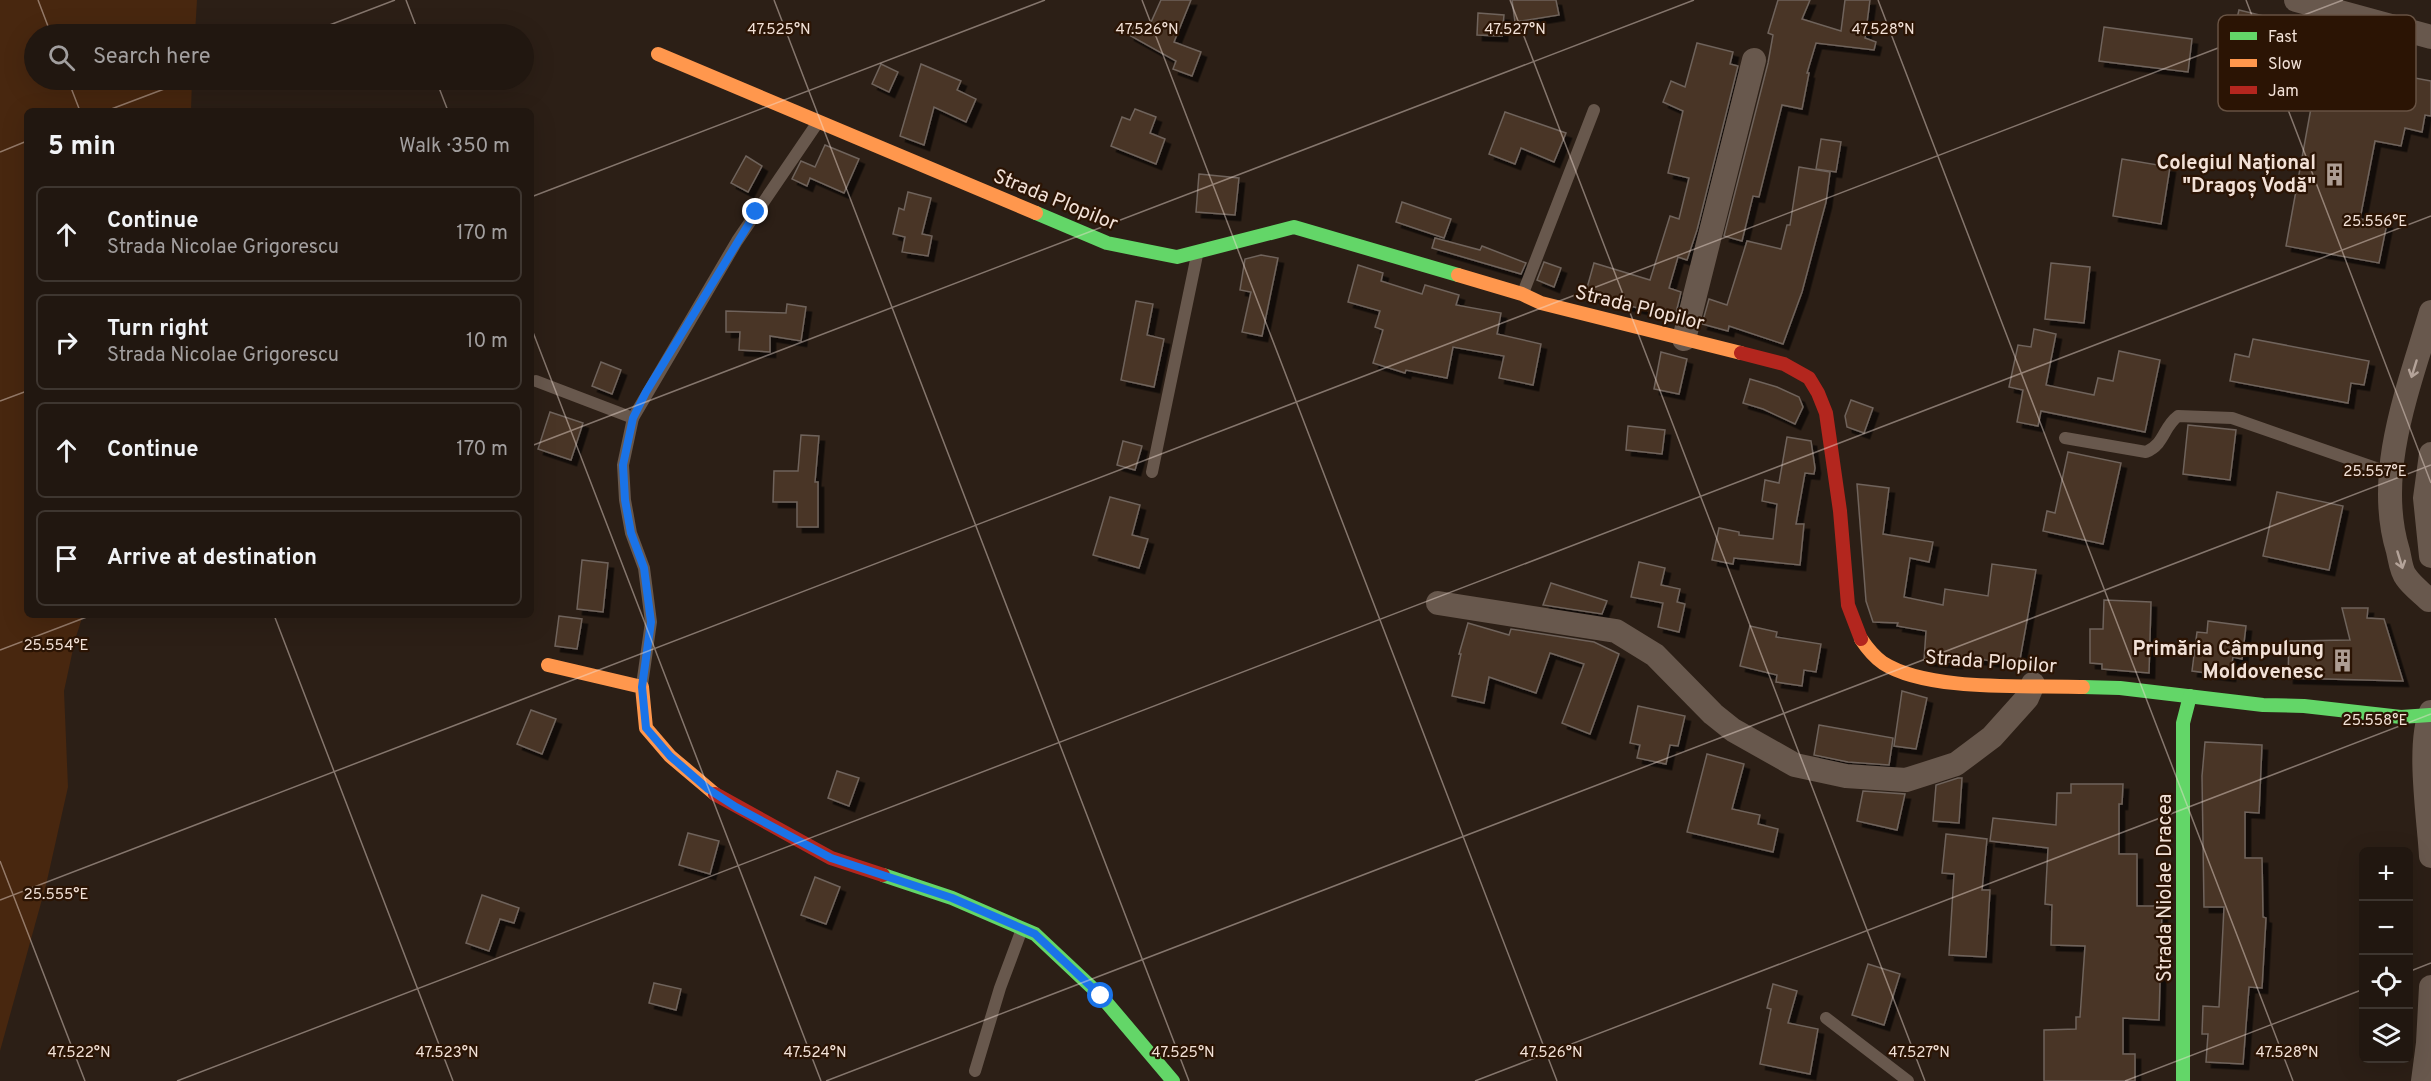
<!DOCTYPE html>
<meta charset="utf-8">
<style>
:root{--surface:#211710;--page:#2d241e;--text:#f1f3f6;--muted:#a29f9f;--line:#3e3630}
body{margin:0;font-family:Overpass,sans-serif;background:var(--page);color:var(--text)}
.controls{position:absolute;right:18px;bottom:18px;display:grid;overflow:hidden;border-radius:9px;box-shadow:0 6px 24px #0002}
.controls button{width:54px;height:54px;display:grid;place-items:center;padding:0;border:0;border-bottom:2px solid var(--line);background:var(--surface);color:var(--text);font:30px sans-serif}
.stop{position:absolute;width:18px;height:18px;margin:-14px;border:4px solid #1a73e8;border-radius:50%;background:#fff}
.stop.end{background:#1a73e8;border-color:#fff;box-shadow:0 2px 6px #0008}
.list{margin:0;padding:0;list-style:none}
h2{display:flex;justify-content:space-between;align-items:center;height:78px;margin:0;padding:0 24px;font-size:26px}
h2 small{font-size:20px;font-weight:400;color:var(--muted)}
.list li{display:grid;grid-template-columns:39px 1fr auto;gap:18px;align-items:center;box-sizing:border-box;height:96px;margin:0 12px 12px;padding:0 12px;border:2px solid var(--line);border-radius:9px}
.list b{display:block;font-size:22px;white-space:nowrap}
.list p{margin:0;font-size:20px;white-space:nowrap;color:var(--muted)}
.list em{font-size:20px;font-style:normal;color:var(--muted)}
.icon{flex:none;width:33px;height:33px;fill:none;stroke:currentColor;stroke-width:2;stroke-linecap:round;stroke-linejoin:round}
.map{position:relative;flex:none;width:2431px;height:1081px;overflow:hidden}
.search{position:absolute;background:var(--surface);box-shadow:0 6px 24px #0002;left:24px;top:24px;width:510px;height:66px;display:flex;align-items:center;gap:15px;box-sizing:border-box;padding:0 21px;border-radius:33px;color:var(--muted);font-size:22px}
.panel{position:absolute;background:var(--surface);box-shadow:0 6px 24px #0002;left:24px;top:108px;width:510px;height:510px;border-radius:9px}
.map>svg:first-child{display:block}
.green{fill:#48270f}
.building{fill:#483526;stroke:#6f635b;stroke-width:1.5;filter:url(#shadow)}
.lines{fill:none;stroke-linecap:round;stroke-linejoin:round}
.lane{stroke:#68584d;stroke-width:12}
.street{stroke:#68584d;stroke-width:24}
.fast{stroke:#63d668;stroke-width:14}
.slow{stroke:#ff974d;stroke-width:14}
.jam{stroke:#b3261e;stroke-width:14}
.oneway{stroke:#b4a399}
.route{stroke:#1a73e8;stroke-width:8}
.ticks{fill:none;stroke:#f2e1d7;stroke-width:1.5;stroke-opacity:0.45}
.labels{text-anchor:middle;stroke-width:4.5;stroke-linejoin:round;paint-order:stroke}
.poi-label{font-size:20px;font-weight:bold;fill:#f2e1d7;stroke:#2b1404;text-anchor:end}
.street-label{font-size:20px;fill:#f2e1d7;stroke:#2b1404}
.key{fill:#2b1404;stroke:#675243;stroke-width:1.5}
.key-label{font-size:16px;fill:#f2e1d7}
.ticks-label{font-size:15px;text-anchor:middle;fill:#f2e1d7;stroke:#2b1404;stroke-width:4.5;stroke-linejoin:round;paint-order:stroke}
</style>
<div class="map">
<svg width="2431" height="1081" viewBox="0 0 2431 1081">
<defs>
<filter id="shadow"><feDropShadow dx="5.5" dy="5.5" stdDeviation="0" flood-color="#0009"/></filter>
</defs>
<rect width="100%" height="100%" fill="#2c1f16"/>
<polygon class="green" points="0,0 197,0 195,34 34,34 34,80 192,80 191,111 27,111 27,615 83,615 75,640 64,691 68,787 46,885 0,1051"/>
<g class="building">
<polygon points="1161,0 1191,0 1174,42 1201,52 1192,76 1173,69 1176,61 1129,35 1133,26 1147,31"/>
<polygon points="1512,0 1556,0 1559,15 1515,22"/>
<polygon points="1778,0 1810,0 1802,19 1841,31 1845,0 1870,0 1865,38 1876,42 1874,50 1816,43 1807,73 1809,73 1802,109 1782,105 1759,197 1753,196 1742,241 1724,236 1768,63 1773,35 1768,33"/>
<polygon points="2239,10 2292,23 2283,60 2230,47"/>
<polygon points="1478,13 1504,15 1502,36 1477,35"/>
<polygon points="2104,27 2192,39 2188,72 2099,61"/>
<polygon points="1697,43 1733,52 1730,64 1738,66 1697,230 1687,260 1678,257 1669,288 1681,292 1675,317 1585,295 1594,263 1650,280 1670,216 1679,219 1689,178 1668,173 1683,111 1663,102 1671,81 1685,87"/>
<polygon points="2334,63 2431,81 2431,116 2425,115 2422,132 2405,128 2401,146 2375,141 2360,219 2387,223 2379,263 2286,246 2317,75 2331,78"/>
<polygon points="881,64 898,72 889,92 872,84"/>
<polygon points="921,64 961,81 957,90 976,99 966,122 934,107 924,145 900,136"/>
<polygon points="1135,109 1156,117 1150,133 1165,139 1156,164 1111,146 1122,117 1130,120"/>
<polygon points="1505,112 1566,133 1554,162 1521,148 1515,164 1489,154"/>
<polygon points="1821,139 1841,142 1836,172 1816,169"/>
<polygon points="825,145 859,159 844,193 810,178 807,186 792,179 801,161 815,167"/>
<polygon points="746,156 762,166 748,192 731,183"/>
<polygon points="2122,159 2170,167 2161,224 2113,216"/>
<polygon points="1799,167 1830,172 1826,202 1802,292 1783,344 1729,326 1728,331 1702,324 1709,299 1727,305 1747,241 1781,249 1787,225 1790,225"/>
<polygon points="1199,174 1239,178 1235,215 1196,212"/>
<polygon points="908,192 931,198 922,234 932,236 928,256 902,252 905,237 893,234 899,208 904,210"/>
<polygon points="1402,202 1451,219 1444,238 1396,222"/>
<polygon points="1435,238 1480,250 1482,246 1526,263 1521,274 1432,248"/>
<polygon points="1261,255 1278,258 1262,336 1242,332 1251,292 1240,290 1245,259"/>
<polygon points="1544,262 1561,268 1554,287 1537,280"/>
<polygon points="2051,263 2090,267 2084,323 2045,319"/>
<polygon points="1358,265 1383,273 1381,281 1422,294 1425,285 1459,295 1456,305 1501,313 1497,334 1541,344 1533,385 1499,378 1504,356 1453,347 1447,378 1406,370 1405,373 1373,363 1383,330 1375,327 1380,311 1348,302"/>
<polygon points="1136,301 1153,304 1147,335 1164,339 1154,387 1121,380"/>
<polygon points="787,304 806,307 801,341 770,336 770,352 739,350 740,332 726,332 726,311 786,313"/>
<polygon points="2034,329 2056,334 2046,385 2094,395 2098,378 2113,381 2119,351 2160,360 2145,432 2041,411 2038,426 2017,422 2023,390 2009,387 2018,345 2031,347"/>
<polygon points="2253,339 2369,361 2364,385 2351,383 2348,403 2230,381 2235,354 2249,357"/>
<polygon points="1661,352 1687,359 1679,394 1654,389"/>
<polygon points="601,362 621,370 612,394 592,386"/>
<polygon points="1750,379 1777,387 1799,397 1803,407 1795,424 1763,409 1743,403"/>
<polygon points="1851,400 1873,408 1864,433 1847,427 1845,416"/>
<polygon points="550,412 583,423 571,460 538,449"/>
<polygon points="2188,425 2236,430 2230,480 2183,474"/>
<polygon points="1628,426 1665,430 1662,454 1626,450"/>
<polygon points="801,435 819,436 815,482 818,482 818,527 797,527 797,502 773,502 774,471 798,471"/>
<polygon points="1787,437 1811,441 1815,468 1814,474 1805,473 1796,524 1804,524 1800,565 1734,558 1733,564 1712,560 1719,528 1739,532 1739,535 1773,539 1777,504 1762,501 1765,480 1779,483"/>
<polygon points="1123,441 1142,446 1135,470 1117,465"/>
<polygon points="2068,452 2121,463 2103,544 2043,531 2047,511 2055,513"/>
<polygon points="1857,484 1889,488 1883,534 1933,542 1929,562 1910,558 1904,597 1943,605 1945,589 1988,596 1992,564 2036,570 2019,665 1958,656 1957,663 1924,660 1926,631 1897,626 1898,623 1873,622 1866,601"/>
<polygon points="2277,492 2343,506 2329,570 2263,556"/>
<polygon points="1110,497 1140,505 1132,535 1148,539 1139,568 1093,555"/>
<polygon points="582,560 608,563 603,612 577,609"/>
<polygon points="1639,562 1665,568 1661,585 1680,589 1677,602 1685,604 1679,632 1658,627 1663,603 1631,597"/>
<polygon points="1551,583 1607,601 1602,614 1543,605"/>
<polygon points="2104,600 2151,602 2149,673 2102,669 2102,664 2090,663 2090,629 2103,629"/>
<polygon points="2342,608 2368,608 2367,618 2384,619 2403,681 2288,678 2289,641 2350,640"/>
<polygon points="559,616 582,619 577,649 555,646"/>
<polygon points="2208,621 2246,626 2242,659 2233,657 2230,676 2192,671 2197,632 2207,633"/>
<polygon points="1468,623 1509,635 1511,629 1594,642 1619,654 1590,734 1562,723 1584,664 1550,653 1536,693 1489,677 1484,703 1452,696 1461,654 1459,654"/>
<polygon points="1750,626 1777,632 1776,637 1821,644 1816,672 1804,670 1802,686 1776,682 1777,675 1740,666"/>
<polygon points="1902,691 1927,698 1916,749 1894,746"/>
<polygon points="1638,706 1685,716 1678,746 1670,745 1666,764 1637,758 1640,745 1630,743"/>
<polygon points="531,710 556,719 542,754 517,744"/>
<polygon points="1819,725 1893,738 1889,765 1848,762 1814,755"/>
<polygon points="2205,742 2262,745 2259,813 2245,812 2245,858 2262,858 2263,917 2266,918 2262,988 2249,987 2243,1064 2206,1062 2208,1034 2202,1034 2203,1006 2219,1007 2224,907 2204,907 2202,776"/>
<polygon points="1707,754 1744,764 1732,809 1760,815 1758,824 1778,829 1773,852 1687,832"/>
<polygon points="837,771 859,778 849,806 828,798"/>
<polygon points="1958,778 1962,778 1959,823 1933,821 1936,785"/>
<polygon points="2071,784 2123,784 2122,804 2119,804 2119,854 2137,854 2137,906 2162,906 2159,1020 2123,1018 2123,1054 2135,1054 2135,1081 2044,1081 2044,1030 2076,1029 2076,1017 2080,1017 2085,946 2051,945 2052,905 2045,904 2048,848 1990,841 1993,818 2056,825 2057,793 2071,793"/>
<polygon points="1863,791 1905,794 1897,830 1857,821"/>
<polygon points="688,833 719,841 710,874 679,865"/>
<polygon points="1946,834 1987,839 1982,890 1990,890 1986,957 1949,955 1954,874 1942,873"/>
<polygon points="815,877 840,887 826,924 801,915"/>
<polygon points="482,895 519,908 514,923 500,919 489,951 466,943"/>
<polygon points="1868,964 1900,974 1884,1025 1852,1015"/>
<polygon points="654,983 681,989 676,1010 649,1003"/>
<polygon points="1773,984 1797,991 1788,1023 1818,1029 1810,1074 1760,1064 1771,1009 1767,1008"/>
</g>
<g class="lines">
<g class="lane">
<polyline points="1523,293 1594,110"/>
<polyline points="536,381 633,418"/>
<path d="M2065 438 2146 452C2165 444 2163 427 2178 416L2232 418 2390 473"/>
<polyline points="1152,472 1197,255"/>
<polyline points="642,685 651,622 644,568 631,533 625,500 623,465 633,418 737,241 818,122"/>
<polyline points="1826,1018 1908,1081"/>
<polyline points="975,1071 1000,988 1022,929"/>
</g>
<g class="street">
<polyline points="2296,0 2431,37"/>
<polyline points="1684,339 1754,60"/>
<polyline points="2431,454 2425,498 2431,556"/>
<path d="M2429 600C2422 593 2412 586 2406 577 2401 571 2400 559 2398 551 2374 473 2409 387 2431 312"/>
<polyline points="1438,603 1616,631 1655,655 1713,714 1733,730 1795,765 1846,776 1906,780 1956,764 1992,737 2027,698 2033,684"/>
<path d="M2431 712C2417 745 2429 819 2431 856"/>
<polyline points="2423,1081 2428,1043 2431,987"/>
</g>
<g class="fast">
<polyline points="1036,213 1107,243 1177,257 1294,227 1458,275"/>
<polyline points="2083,687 2120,688 2263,705 2304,706 2401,717 2430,715"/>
<polyline points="883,875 952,898 1035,934 1101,996 1173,1081"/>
<polyline points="2183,1081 2183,723 2190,696"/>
</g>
<g class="slow">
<polyline points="658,54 1036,213"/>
<polyline points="1458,275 1522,294 1541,303 1741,353"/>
<path d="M1861 639C1867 648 1873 656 1883 663 1928 692 2029 685 2083 687"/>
<polyline points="548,665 642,687 646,728 670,756 715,794"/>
</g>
<g class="jam">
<polyline points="1741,353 1784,364 1809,378 1818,393 1826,413 1840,511 1848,605 1861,639"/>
<polyline points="715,794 831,858 883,875"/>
</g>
</g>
<defs><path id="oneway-shaft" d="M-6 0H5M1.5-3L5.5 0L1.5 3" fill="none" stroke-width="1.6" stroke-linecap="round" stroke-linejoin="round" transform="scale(1.5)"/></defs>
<g class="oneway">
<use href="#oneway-shaft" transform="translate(2414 369) rotate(107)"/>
<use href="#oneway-shaft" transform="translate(2400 560) rotate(73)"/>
</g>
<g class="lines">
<polyline class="route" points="756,212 646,392 633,418 623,465 625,500 631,533 644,568 651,622 642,687 646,728 670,756 708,789 736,807 831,858 952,898 1035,934 1101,996"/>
</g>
<path class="ticks" d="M38 0 51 34M406 0 419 34M774 0 1189 1081M1142 0 1557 1081M1510 0 1925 1081M1878 0 2293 1081M2246 0 2431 483M306 34 395 0M68 80 80 111M436 80 448 111M106 111 188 80M0 152 27 141M531 197 1045 0M531 327 821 1081M0 401 27 391M531 446 1694 0M274 615 453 1081M0 650 92 615M0 861 85 1081M0 900 2343 0M2408 972 2431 963M177 1081 2431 216M826 1081 2431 465M1475 1081 2431 714M2125 1081 2364 989"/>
<defs>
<symbol id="building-bare" viewBox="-9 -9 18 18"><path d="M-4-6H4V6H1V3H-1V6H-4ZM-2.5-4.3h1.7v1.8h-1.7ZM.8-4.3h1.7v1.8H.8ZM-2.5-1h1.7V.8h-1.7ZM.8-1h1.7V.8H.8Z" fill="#ad9d93" stroke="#2b1404" stroke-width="2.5" paint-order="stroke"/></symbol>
</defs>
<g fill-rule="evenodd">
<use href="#building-bare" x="2318" y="158" width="33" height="33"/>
<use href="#building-bare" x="2326" y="644" width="33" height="33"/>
</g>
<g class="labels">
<g class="poi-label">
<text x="2316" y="169">Colegiul Național<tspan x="2316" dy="23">"Dragoș Vodă"</tspan></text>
<text x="2324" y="655">Primăria Câmpulung<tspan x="2324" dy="23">Moldovenesc</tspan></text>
</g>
<g class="street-label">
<text transform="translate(1056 199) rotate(22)" y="7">Strada Plopilor</text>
<text transform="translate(1640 307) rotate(14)" y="7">Strada Plopilor</text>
<text transform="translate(1991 661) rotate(4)" y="7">Strada Plopilor</text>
<text transform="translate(2164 888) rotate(-90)" y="7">Strada Niolae Dracea</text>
</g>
</g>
<rect x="2218" y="15" width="198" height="96" rx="9" class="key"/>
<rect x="2230" y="32" width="27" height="8" fill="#63d668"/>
<rect x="2230" y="59" width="27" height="8" fill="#ff974d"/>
<rect x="2230" y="86" width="27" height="8" fill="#b3261e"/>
<g class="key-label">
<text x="2268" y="42">Fast</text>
<text x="2268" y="69">Slow</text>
<text x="2268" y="96">Jam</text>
</g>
<g class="ticks-label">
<text x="779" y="34">47.525°N</text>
<text x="1147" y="34">47.526°N</text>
<text x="1515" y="34">47.527°N</text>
<text x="1883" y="34">47.528°N</text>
<text x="2375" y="226">25.556°E</text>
<text x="2375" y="476">25.557°E</text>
<text x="56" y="650">25.554°E</text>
<text x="2375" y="725">25.558°E</text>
<text x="56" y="899">25.555°E</text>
<text x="79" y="1057">47.522°N</text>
<text x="447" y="1057">47.523°N</text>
<text x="815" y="1057">47.524°N</text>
<text x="1183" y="1057">47.525°N</text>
<text x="1551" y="1057">47.526°N</text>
<text x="1919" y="1057">47.527°N</text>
<text x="2287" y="1057">47.528°N</text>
</g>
</svg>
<div class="controls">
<button>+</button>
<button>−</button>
<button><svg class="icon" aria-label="locate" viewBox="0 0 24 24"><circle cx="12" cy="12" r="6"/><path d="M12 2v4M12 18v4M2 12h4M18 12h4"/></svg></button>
<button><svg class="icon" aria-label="layers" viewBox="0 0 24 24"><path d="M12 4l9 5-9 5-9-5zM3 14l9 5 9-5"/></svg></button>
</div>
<div class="stop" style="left:1101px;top:996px"></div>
<div class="stop end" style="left:756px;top:212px"></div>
<div class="search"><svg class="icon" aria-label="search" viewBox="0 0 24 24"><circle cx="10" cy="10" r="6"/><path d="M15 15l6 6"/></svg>Search here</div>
<section class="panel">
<h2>5 min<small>Walk · 350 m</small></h2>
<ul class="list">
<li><svg class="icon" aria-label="ahead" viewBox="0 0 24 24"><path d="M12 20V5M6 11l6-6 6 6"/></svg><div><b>Continue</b><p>Strada Nicolae Grigorescu</p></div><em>170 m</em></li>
<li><svg class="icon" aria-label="right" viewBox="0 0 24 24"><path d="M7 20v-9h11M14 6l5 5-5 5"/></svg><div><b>Turn right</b><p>Strada Nicolae Grigorescu</p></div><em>10 m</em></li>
<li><svg class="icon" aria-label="ahead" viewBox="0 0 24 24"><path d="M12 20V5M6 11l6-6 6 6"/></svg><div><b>Continue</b></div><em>170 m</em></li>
<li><svg class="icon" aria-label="arrive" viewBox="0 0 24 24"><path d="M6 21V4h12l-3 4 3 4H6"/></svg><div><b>Arrive at destination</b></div></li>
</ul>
</section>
</div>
